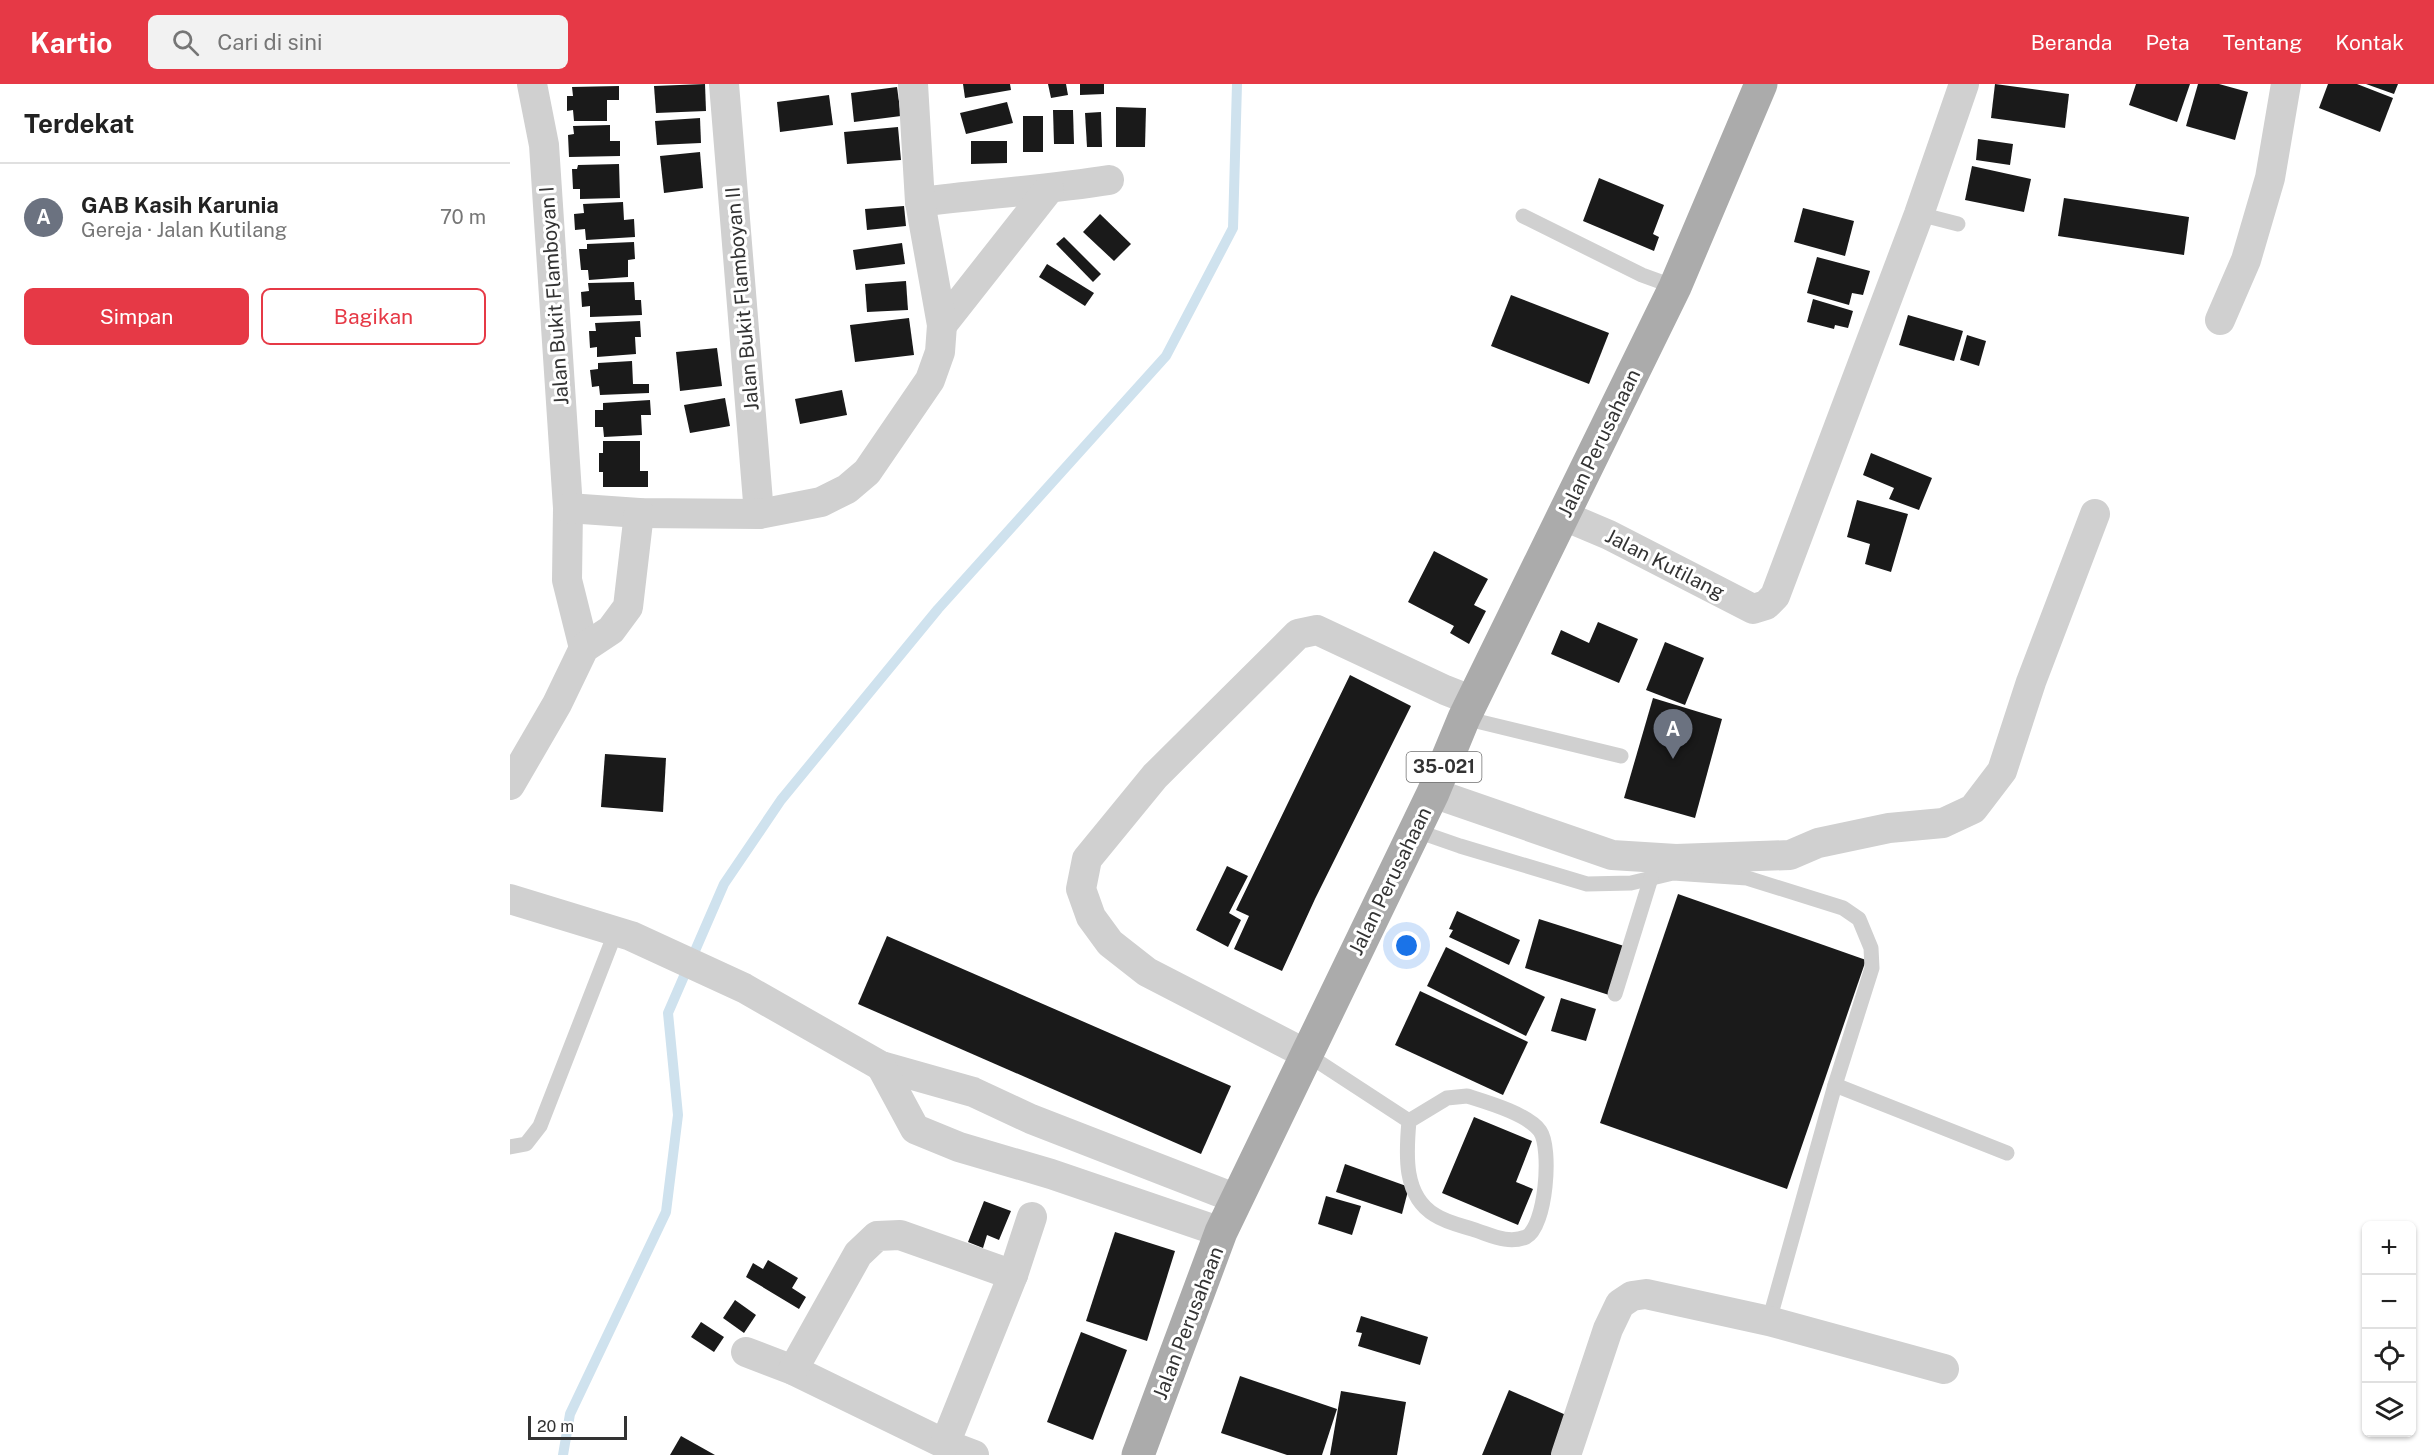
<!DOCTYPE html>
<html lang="id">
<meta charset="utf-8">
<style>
:root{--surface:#fff;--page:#f2f2f2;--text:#222;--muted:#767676;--line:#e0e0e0;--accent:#e63946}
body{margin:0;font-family:"Public Sans",sans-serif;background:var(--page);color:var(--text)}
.controls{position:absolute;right:18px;bottom:18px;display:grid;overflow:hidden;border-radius:9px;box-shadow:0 2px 4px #0004}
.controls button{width:54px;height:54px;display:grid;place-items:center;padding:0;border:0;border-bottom:2px solid var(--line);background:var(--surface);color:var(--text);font:30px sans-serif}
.scale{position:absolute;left:18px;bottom:15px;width:99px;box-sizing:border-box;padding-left:6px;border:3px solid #333;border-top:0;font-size:16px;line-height:21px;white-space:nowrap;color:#333;-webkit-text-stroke:4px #fff;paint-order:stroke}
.you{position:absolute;left:897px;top:862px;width:21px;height:21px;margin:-15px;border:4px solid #fff;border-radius:50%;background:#1a73e8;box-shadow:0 0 0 9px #1a73e833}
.badge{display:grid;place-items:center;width:39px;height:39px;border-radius:50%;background:var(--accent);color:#fff;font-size:20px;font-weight:700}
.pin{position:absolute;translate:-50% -50px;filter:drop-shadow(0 2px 3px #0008)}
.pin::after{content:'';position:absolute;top:32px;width:21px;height:18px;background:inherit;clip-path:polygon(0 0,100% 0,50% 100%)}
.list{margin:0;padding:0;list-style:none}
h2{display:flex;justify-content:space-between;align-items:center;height:78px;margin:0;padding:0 24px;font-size:26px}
h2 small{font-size:20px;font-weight:400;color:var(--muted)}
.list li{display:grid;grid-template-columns:39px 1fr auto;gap:18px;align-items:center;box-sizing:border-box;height:108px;padding:0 24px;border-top:2px solid var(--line)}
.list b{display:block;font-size:22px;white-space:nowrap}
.list p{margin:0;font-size:20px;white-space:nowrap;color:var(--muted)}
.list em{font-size:20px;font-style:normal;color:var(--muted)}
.actions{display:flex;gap:12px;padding:18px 24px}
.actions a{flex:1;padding:14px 0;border:2px solid var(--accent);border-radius:9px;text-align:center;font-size:21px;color:var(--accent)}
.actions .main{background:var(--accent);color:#fff}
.icon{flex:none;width:33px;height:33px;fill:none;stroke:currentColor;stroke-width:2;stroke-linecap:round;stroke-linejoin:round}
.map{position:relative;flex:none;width:1924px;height:1371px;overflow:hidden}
header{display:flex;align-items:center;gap:36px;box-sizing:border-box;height:84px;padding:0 30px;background:var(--accent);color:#fff}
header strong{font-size:28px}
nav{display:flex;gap:33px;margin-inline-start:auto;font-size:21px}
.search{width:420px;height:54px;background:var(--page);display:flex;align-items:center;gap:15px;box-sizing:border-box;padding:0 21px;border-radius:9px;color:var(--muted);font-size:22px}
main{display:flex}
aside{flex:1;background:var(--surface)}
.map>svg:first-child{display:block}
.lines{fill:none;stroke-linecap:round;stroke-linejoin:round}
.stream{stroke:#cfe2ee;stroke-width:10}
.building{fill:#1a1a1a}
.lane{stroke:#d0d0d0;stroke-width:15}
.street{stroke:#d0d0d0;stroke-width:30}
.primary{stroke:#ababab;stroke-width:33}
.labels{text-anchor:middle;stroke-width:6;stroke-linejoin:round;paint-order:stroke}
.shield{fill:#fff;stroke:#707070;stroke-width:1.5}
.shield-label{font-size:18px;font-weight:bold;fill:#333}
.street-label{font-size:20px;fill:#333;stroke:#fff}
</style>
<header>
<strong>Kartio</strong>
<div class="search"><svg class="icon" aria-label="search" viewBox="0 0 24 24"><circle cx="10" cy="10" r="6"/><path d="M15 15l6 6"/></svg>Cari di sini</div>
<nav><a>Beranda</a><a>Peta</a><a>Tentang</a><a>Kontak</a></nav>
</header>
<main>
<aside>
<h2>Terdekat<small></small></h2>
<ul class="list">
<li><span class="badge" style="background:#6b7280">A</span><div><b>GAB Kasih Karunia</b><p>Gereja · Jalan Kutilang</p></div><em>70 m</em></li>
</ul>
<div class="actions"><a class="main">Simpan</a><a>Bagikan</a></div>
</aside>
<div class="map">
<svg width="1924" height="1371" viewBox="0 0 1924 1371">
<rect width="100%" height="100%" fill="#fff"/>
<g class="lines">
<polyline class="stream" points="53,1371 60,1330 156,1128 168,1031 158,929 214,800 271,716 428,525 656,272 723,144 727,0"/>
</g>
<g class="building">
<polygon points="195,0 196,27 146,29 144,2"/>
<polygon points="453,0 500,0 501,6 455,14"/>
<polygon points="538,0 556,0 558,11 541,14"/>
<polygon points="570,0 594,0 594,10 570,11"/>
<polygon points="1485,0 1559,10 1555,44 1481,34"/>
<polygon points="1626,0 1680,0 1667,38 1619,21"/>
<polygon points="1688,0 1709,0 1738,8 1725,56 1676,42"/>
<polygon points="1818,0 1847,0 1883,14 1870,48 1809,24"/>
<polygon points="1856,0 1888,0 1884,10"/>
<polygon points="109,2 109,16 97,16 97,37 64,37 63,26 57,27 57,12 63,12 62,3"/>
<polygon points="387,3 391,32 344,38 341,9"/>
<polygon points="319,11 323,41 270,48 267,18"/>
<polygon points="497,18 503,39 456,50 450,29"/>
<polygon points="606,23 636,24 635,63 606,63"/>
<polygon points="543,26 563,26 564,60 544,60"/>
<polygon points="591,28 592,63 577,63 575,29"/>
<rect x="513" y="32" width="20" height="36"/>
<polygon points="190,34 191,59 147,61 145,37"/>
<polygon points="100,41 100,57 110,57 110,72 59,73 58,51 64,50 63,42"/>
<polygon points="388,43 391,76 337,80 334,48"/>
<polygon points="1468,55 1503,60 1500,81 1466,76"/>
<polygon points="461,57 497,57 497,79 461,80"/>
<polygon points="190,68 193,104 154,109 150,72"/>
<polygon points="109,80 110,114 70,115 70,105 63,105 62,85 67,85 68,81"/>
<polygon points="1462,82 1521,95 1514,128 1455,116"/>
<polygon points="1089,94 1154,121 1143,150 1149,153 1144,167 1073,137"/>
<polygon points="1554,114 1679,133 1674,171 1548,152"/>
<polygon points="113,118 114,136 124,135 125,153 76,156 75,145 65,146 64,130 74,129 73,120"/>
<polygon points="394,122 396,142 357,146 355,125"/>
<polygon points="1293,124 1344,137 1335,172 1284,158"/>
<polygon points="590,130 621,160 604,177 573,148"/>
<polygon points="554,153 591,190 583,198 546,160"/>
<polygon points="124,158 125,175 118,176 118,193 79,196 78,186 71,186 69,165 77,165 77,160"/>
<polygon points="392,159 395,180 346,186 343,166"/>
<polygon points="1307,173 1360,187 1353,211 1342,209 1339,221 1297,209"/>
<polygon points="537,180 584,209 575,222 529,193"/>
<polygon points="396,197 398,226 357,228 355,200"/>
<polygon points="124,198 125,216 131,216 132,231 80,233 80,222 72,223 71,208 79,207 78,199"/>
<polygon points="1001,211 1099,249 1079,300 981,262"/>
<polygon points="1303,215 1343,227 1338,244 1325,241 1324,245 1297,238"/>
<polygon points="1398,231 1453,247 1444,277 1389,261"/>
<polygon points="399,234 404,271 345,278 340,241"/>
<polygon points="130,237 131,253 125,253 126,270 87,273 87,263 80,264 79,247 86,247 85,239"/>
<polygon points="1457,251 1476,257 1469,282 1450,276"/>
<polygon points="207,264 212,302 170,307 166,268"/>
<polygon points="122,277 123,300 139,300 139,309 90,311 89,302 82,303 80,286 88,285 88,279"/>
<polygon points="332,306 337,331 290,340 285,315"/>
<polygon points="215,314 220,342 180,349 174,321"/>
<polygon points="140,316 141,331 131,331 132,351 94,353 93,343 85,343 85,326 93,326 93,319"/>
<polygon points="93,357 130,357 130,387 138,387 138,403 93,403 93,388 89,388 89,369 93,369"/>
<polygon points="1361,369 1422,394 1409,426 1379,415 1384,404 1353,391"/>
<polygon points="1347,416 1398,430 1381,488 1355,480 1360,460 1337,453"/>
<polygon points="924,467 978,495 964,521 976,527 959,560 940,549 944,542 898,518"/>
<polygon points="1088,538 1128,555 1109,599 1041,570 1051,546 1079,559"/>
<polygon points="1155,558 1194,574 1175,621 1136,606"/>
<polygon points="840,591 901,622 805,815 772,887 724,865 739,832 726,826"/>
<polygon points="1143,614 1212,635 1185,734 1114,714"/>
<polygon points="95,670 156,674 153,728 91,723"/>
<polygon points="717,782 738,792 719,829 731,836 718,863 686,846"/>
<polygon points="1168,810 1356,876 1277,1105 1090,1039"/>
<polygon points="947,827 1010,856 999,881 939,853 943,846 939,845"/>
<polygon points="1029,835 1114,862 1099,911 1015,884"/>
<polygon points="377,852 721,1002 691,1070 348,920"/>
<polygon points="936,863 1035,913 1016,952 917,902"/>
<polygon points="910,907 1018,958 993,1011 885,961"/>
<polygon points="1051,914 1086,925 1076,957 1041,947"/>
<polygon points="964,1033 1022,1057 1006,1098 1023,1105 1008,1141 932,1109"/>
<polygon points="835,1080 899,1103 892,1130 826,1108"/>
<polygon points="816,1112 851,1122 842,1151 808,1140"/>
<polygon points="474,1117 501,1127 489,1156 477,1151 473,1164 458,1158"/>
<polygon points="605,1148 665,1167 637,1257 576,1237"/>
<polygon points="258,1176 288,1194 282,1204 296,1213 289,1225 236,1193 243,1179 253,1185"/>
<polygon points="225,1216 246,1231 234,1249 213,1234"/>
<polygon points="851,1232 918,1253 910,1281 848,1262 852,1249 846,1248"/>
<polygon points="191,1238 214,1253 204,1268 181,1253"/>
<polygon points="571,1248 617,1266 583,1356 537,1338"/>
<polygon points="730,1292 827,1325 812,1371 777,1371 711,1349"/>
<polygon points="999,1306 1056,1331 1041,1371 972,1371"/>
<polygon points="831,1307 896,1318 887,1371 820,1371"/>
<polygon points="171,1352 205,1371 160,1371"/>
</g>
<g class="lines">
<g class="lane">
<polyline points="1409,130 1448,140"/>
<polyline points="1013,132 1132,191 1165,203"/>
<polyline points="954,634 1111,672"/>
<polyline points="904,746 950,762 1077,800 1121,799 1163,789 1237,794 1333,824 1349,835 1361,864 1362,884 1325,1001 1259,1237"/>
<polyline points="1105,910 1141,794"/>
<polyline points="798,971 899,1037"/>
<polyline points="1325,1001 1497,1069"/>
<path d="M957 1012C976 1018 1018 1030 1030 1047 1042 1064 1036 1143 1016 1153 999 1160 983 1152 968 1147 954 1142 937 1139 925 1131 893 1112 896 1070 899 1037L937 1014Z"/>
<polyline points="0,1063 16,1060 30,1042 106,847"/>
</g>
<g class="street">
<polyline points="22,0 34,61 58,424 57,496 74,564"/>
<polyline points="214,0 249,430"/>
<path d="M410 118C473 110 536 106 599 96"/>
<polyline points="1710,236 1736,176 1760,94 1776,0"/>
<polyline points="432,241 539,105"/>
<polyline points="58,424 129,429 249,430 311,418 337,405 357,388 420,296 430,268 432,241 410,118 403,0"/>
<polyline points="1054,432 1099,451 1243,525 1256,521 1265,512 1409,130 1454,0"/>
<polyline points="0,701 47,620 74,564 101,546 118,523 129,429"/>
<polyline points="923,709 1102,771 1166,775 1280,771 1308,759 1379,744 1433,739 1463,725 1492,687 1521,598 1585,430"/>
<polyline points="0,815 121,852 234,904 371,982 463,1008 521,1035 727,1115"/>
<polyline points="798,971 637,888 600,859 581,833 571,805 577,775 645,692 788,550 807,546 935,606 963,617"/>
<polyline points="371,982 405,1045 449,1063 541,1090 711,1148"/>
<polyline points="236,1268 283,1286 435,1360 464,1371"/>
<polyline points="283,1286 348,1170 367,1152 390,1151 503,1191"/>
<polyline points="435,1360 503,1191 522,1133"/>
<polyline points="1056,1371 1098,1245 1110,1220 1122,1212 1136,1210 1259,1237 1434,1285"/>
</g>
<polyline class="primary" points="628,1371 711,1148 923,709 954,634 1165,203 1251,0"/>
</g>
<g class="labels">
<rect class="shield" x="896.5" y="668" width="75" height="30" rx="4.5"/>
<g class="shield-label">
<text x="934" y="689">35-021</text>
</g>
<g class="street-label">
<text transform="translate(44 212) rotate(-94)" y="7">Jalan Bukit Flamboyan I</text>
<text transform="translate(232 215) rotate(-95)" y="7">Jalan Bukit Flamboyan II</text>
<text transform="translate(1089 359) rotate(-64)" y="7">Jalan Perusahaan</text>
<text transform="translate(1155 480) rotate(27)" y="7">Jalan Kutilang</text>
<text transform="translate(880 797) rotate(-64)" y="7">Jalan Perusahaan</text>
<text transform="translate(678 1239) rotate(-69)" y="7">Jalan Perusahaan</text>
</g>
</g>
</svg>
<div class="controls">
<button>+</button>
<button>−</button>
<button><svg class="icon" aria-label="locate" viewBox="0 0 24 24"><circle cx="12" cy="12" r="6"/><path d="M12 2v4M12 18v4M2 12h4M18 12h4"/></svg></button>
<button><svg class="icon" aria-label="layers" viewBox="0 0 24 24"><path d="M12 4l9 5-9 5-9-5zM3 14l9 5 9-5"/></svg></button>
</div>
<div class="scale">20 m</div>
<div class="you"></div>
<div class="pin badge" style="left:1163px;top:675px;background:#6b7280">A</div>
</div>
</main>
